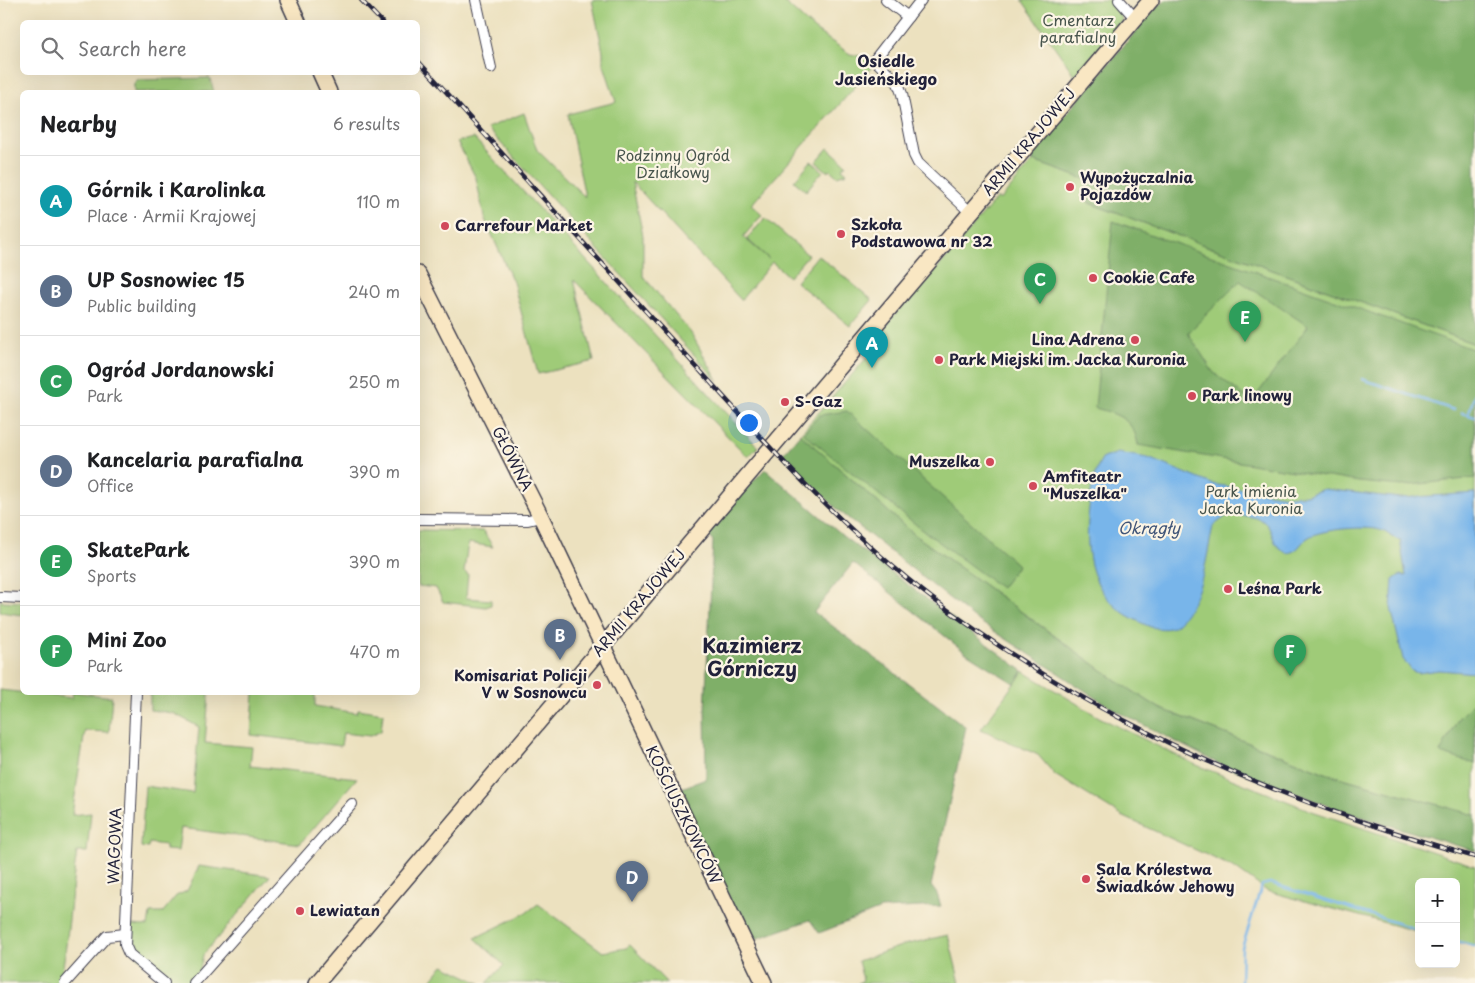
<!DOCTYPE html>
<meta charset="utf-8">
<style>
:root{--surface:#fff;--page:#f6f6f6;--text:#202124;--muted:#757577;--line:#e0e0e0;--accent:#ea580c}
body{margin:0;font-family:"Playpen Sans",sans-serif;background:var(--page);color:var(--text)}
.controls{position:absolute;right:15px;bottom:15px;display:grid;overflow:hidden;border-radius:8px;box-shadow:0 5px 20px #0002}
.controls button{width:45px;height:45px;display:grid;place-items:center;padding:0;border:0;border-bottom:1px solid var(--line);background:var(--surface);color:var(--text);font:25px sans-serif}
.you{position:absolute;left:748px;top:422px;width:18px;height:18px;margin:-12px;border:4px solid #fff;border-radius:50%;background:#1a73e8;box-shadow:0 0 0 8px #1a73e833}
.badge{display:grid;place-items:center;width:32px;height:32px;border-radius:50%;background:var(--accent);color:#fff;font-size:16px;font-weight:700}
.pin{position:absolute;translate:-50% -41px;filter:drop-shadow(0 1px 2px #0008)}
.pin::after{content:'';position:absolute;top:26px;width:18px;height:15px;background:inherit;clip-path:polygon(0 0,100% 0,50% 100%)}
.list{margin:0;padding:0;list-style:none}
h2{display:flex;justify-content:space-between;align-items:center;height:65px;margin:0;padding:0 20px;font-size:21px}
h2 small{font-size:16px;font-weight:400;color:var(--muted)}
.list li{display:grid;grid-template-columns:32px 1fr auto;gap:15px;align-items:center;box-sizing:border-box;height:90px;padding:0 20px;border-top:1px solid var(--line)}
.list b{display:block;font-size:19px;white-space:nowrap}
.list p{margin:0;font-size:16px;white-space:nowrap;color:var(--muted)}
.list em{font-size:16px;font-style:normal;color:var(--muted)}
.icon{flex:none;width:28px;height:28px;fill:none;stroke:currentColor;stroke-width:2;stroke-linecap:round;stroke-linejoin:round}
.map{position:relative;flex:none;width:1475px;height:983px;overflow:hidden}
.search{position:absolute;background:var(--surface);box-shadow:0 5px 20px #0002;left:20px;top:20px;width:400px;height:55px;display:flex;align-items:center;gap:12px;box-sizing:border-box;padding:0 18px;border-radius:8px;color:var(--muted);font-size:19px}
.panel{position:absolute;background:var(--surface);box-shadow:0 5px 20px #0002;left:20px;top:90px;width:400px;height:605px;border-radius:8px}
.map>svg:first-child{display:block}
.green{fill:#9fcb78;stroke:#60765a}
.forest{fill:#7faf68;stroke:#506852;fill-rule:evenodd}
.water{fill:#78b5ea;stroke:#4d6c92}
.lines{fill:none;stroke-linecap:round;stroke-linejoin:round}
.stream{stroke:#78b5ea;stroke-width:2.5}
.street-casing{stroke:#403f4f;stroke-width:12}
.secondary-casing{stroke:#403f4f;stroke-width:18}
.street{stroke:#fff;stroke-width:10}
.secondary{stroke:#f9e7c3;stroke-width:15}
.rail-casing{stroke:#22223b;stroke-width:4.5}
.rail{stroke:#fcf5e5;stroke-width:2.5;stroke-dasharray:8;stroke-linecap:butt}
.poi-dot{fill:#d1495b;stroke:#fcf5e5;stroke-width:2}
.labels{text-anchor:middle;stroke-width:4.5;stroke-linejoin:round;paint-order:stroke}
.park-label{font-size:15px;fill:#48554d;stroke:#fcf5e5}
.street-label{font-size:15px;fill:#22223b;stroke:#fcf5e5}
.poi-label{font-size:15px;font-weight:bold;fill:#22223b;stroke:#fcf5e5;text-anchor:start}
.neighbourhood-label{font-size:16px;font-weight:bold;fill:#22223b;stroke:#fcf5e5}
.water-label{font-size:16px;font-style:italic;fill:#405578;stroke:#fcf5e5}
.district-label{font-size:20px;font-weight:bold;fill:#22223b;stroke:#fcf5e5}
</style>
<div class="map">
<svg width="1475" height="983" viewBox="0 0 1475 983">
<rect width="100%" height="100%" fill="#fcf5e5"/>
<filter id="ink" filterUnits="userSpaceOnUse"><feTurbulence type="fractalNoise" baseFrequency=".02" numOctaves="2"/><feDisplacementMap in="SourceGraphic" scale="10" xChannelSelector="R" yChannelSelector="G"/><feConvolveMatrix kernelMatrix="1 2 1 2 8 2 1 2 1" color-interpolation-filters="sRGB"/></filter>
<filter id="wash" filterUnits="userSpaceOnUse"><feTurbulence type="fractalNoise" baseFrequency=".0096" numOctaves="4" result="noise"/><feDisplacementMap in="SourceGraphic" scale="20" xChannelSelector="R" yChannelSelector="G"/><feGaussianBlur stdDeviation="1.12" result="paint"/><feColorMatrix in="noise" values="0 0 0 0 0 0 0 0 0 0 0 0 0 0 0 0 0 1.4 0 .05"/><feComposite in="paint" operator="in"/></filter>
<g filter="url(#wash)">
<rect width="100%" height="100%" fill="#ece1bf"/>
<g class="green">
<polygon points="592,0 782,0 815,30 850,54 870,58 872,66 869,71 751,205 762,215 743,237 769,259 747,239 765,218 808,255 789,277 772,262 741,300 632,182 643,236 643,276 691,333 718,381 487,128 524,113 537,150 585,197 568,114 616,102 603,62 603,52"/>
<polygon points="1022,0 1113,0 1120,10 1122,21 1075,76"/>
<polygon points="210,78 214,92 134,92 134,83 137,80"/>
<polygon points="474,138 758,447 748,457 574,280 594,361 538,374 513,282 484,217 476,178 457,142"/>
<polygon points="828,148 846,164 842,169 847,173 837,176 830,170 828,172 816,162"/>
<polygon points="811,161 823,171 806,191 794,181"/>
<polygon points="1033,161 1088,180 1089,203 1475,344 1475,815 1328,774 1159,708 1117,681 915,535 800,434 884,338 879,333 906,301 912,298 996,199 1001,199"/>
<polygon points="818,255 872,300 850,326 796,282"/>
<polygon points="418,530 483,531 493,547 468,543 464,572 468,574 466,598 491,600 491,605 486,607 443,602 436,588 418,586"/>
<polygon points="0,601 22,602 22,615 0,612"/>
<polygon points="1023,671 1099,717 1194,764 1312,811 1475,866 1475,947 1456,942 1456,882 1419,882 1419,932 1267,891 1235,868 1122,816 1055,775 1038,755 981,729"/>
<path d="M0 690 72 698 73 692 112 697 109 732 85 731 72 815 91 813 87 852H77C70 896 69 938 60 983H0Z"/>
<polygon points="150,693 209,693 205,743 252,747 250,766 357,778 300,844 181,828 178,851 165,850 165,845 149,843 148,848 141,847 145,786 193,793 199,727 173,713 150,710"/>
<polygon points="254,693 315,693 315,706 357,713 358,709 383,713 381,731 370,736 343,733 341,746 251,735"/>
<polygon points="199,866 270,876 203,955 200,969 188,983 167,983 127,946 130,925 148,926 150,913 162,913 176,896 187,891"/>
<polygon points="538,904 603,952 626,948 630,945 667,983 487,983 504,965 475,938 526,913"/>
<polygon points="948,935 960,983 858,983 863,980 858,961 904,945"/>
<polygon points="443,965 480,983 429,983"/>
</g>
<g class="forest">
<polygon points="1165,0 1475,0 1475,344 1089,203 1087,180 1033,161 1032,155 1152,12"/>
<path d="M1113 221 1475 350V478L1401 486 1359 482 1138 445C1134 419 1117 414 1095 408ZM1240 281 1308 326 1250 404 1248 399 1213 372 1188 333Z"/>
<polygon points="847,411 1018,565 1001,588 920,528 803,433 820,415"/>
<polygon points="800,434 915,535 1117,681 1159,708 1328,774 1475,815 1475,851 1339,810 1217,763 1113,709 974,618 838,510 782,455"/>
<polygon points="765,469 844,537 1023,671 1015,684 966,653 853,563 814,612 966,727 931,886 937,894 941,906 881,909 819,933 810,920 747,942 676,790 706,779 705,709 713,541 706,531"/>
<polygon points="1475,701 1475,764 1440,753 1459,717"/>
</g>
<path class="water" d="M1118 453 1148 458 1212 484 1287 496 1306 495 1324 489 1400 498 1475 493V673L1439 670 1418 673 1412 671 1403 659 1391 608 1393 580 1400 575 1406 576 1400 540C1392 538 1389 534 1383 531 1369 525 1322 529 1309 537 1300 542 1299 552 1287 553 1270 545 1275 531 1264 522 1256 515 1239 516 1229 514L1213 526C1206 559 1203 596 1179 622 1171 631 1162 629 1151 627 1145 625 1140 622 1134 619 1090 597 1084 553 1089 508 1091 491 1093 472 1103 458Z"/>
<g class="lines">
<g class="stream">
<polyline points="1362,379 1454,410"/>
<polyline points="1462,413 1475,417"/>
<polyline points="1468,415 1475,394"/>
<polyline points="1456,941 1475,946"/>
<polyline points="1241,983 1242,948 1262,885 1270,883 1419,930"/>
</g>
</g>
</g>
<g filter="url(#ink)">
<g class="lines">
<defs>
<g id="street">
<polyline points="476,0 491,68"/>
<polyline points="886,0 908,17"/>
<polyline points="921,0 876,58 877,62 898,83 902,94 914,155 918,163 970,212"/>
<polyline points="1119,0 1135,18"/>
<polyline points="418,519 528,520 541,517"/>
<polyline points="0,597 22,598"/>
<polyline points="136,692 125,945 129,954 164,983"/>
<polyline points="65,983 107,936 125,934"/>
<polyline points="194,983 352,804"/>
</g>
<g id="secondary">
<polyline points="288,0 298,22"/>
<polyline points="320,72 329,92"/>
<polyline points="418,274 541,517 764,983"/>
<polyline points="317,983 1151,0"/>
</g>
</defs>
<use href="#street" class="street-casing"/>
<use href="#secondary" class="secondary-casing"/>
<use href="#street" class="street"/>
<use href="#secondary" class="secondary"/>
<defs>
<g id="rail">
<polyline points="361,0 382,22"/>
<path d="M418 61C506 158 594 255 683 352 762 439 840 528 933 599 1102 726 1274 799 1475 857"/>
</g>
</defs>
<use href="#rail" class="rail-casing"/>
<use href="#rail" class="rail"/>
</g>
</g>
<g class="poi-dot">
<circle cx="1070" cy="187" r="5"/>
<circle cx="445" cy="226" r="5"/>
<circle cx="841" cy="234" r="5"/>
<circle cx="1093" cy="278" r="5"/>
<circle cx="1135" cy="340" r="5"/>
<circle cx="939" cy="360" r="5"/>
<circle cx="1192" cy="396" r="5"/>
<circle cx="785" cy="402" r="5"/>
<circle cx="990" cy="462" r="5"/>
<circle cx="1033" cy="486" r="5"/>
<circle cx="1228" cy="589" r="5"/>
<circle cx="597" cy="685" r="5"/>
<circle cx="1086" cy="879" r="5"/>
<circle cx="300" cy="911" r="5"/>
</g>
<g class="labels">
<g class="park-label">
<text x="1078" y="26">Cmentarz<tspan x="1078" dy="17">parafialny</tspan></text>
<text x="673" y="161">Rodzinny Ogród<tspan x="673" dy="17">Działkowy</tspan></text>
<text x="1251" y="497">Park imienia<tspan x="1251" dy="17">Jacka Kuronia</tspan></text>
</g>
<g class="street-label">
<text transform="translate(1029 142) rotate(-50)" y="5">ARMII KRAJOWEJ</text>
<text transform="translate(512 459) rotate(63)" y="5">GŁÓWNA</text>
<text transform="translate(639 603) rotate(-50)" y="5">ARMII KRAJOWEJ</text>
<text transform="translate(683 815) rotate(64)" y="5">KOŚCIUSZKOWCÓW</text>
<text transform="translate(115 846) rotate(-88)" y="5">WAGOWA</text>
</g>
<g class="poi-label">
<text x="1080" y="183">Wypożyczalnia<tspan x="1080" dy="17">Pojazdów</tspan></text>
<text x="851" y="230">Szkoła<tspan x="851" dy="17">Podstawowa nr 32</tspan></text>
<text x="455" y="231">Carrefour Market</text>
<text x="1103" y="283">Cookie Cafe</text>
<text x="1125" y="345" text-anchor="end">Lina Adrena</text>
<text x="949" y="365">Park Miejski im. Jacka Kuronia</text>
<text x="1202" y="401">Park linowy</text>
<text x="795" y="407">S-Gaz</text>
<text x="980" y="467" text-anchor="end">Muszelka</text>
<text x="1043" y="482">Amfiteatr<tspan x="1043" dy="17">"Muszelka"</tspan></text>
<text x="1238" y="594">Leśna Park</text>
<text x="587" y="681" text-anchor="end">Komisariat Policji<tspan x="587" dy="17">V w Sosnowcu</tspan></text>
<text x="1096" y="875">Sala Królestwa<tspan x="1096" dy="17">Świadków Jehowy</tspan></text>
<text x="310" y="916">Lewiatan</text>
</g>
<g class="neighbourhood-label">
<text x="886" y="67">Osiedle<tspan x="886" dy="18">Jasieńskiego</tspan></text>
</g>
<g class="water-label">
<text x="1149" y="534">Okrągły</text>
</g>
<g class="district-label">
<text x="752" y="653">Kazimierz<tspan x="752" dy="23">Górniczy</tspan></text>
</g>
</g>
</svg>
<div class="controls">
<button>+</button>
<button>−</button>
</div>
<div class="you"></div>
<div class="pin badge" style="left:872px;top:368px;background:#0f9aa8">A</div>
<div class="pin badge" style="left:560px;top:660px;background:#5c6f8a">B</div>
<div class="pin badge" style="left:1040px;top:304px;background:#2e9e5b">C</div>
<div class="pin badge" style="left:632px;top:902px;background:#5c6f8a">D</div>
<div class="pin badge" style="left:1245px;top:342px;background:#2e9e5b">E</div>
<div class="pin badge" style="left:1290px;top:676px;background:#2e9e5b">F</div>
<div class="search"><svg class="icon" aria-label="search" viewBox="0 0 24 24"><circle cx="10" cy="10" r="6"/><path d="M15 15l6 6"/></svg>Search here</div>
<section class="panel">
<h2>Nearby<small>6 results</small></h2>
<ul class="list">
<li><span class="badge" style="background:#0f9aa8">A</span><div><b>Górnik i Karolinka</b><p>Place · Armii Krajowej</p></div><em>110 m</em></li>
<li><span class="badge" style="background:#5c6f8a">B</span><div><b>UP Sosnowiec 15</b><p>Public building</p></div><em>240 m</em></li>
<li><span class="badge" style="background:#2e9e5b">C</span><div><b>Ogród Jordanowski</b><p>Park</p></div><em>250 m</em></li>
<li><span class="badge" style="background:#5c6f8a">D</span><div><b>Kancelaria parafialna</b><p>Office</p></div><em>390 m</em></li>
<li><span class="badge" style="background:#2e9e5b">E</span><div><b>SkatePark</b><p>Sports</p></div><em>390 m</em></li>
<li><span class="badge" style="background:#2e9e5b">F</span><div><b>Mini Zoo</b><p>Park</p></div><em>470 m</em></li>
</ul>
</section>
</div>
